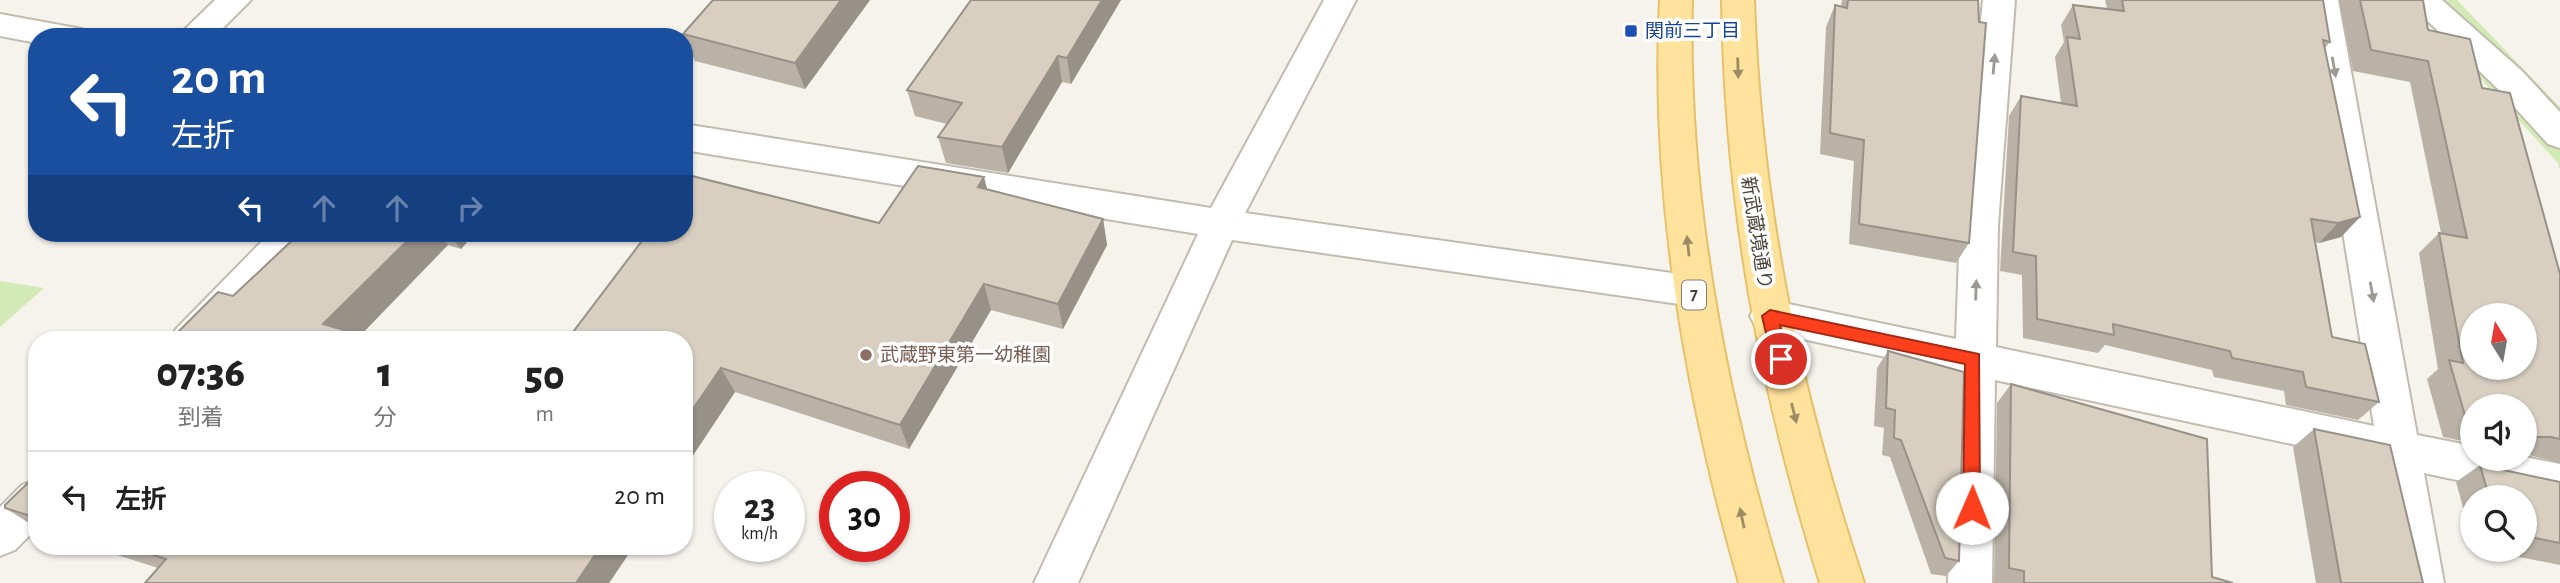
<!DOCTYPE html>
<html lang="ja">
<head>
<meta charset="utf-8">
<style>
	:root { --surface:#fff; --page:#f2f2f2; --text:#222; --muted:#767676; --line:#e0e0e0 }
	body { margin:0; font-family:"Alegreya Sans","Noto Sans JP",sans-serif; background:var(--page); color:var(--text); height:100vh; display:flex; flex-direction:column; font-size:26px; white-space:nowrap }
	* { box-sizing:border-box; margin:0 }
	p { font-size:23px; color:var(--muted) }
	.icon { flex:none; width:38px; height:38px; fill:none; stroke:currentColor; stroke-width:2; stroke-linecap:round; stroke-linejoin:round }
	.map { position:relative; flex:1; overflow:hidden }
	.details { position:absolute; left:28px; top:331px; width:665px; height:224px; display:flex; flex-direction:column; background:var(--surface); border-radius:28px; box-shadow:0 2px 5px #0004 }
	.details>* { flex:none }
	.top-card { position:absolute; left:28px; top:28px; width:665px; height:214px; border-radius:28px; box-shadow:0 2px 5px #0004; background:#1a4fa0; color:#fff; overflow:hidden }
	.needle { width:46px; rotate:349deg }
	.buttons { position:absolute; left:2460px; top:303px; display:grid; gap:14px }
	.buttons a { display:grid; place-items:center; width:77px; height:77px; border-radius:50%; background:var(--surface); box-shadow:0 2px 5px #0004; font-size:35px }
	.speed { position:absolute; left:714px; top:471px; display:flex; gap:14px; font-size:35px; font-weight:700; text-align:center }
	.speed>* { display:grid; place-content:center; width:91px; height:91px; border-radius:50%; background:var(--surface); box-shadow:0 2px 5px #0004; line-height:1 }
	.speed small { font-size:18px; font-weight:400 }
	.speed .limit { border:10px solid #d22; background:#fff; color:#111 }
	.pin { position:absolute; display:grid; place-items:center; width:60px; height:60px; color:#fff; margin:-30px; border:4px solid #fff; border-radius:50%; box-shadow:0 2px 7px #0007 }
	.me { position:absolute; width:77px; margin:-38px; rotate:1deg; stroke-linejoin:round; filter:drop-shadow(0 0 5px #0008) }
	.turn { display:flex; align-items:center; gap:24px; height:147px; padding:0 28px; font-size:32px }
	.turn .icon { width:91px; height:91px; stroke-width:2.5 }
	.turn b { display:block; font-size:49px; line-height:60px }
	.lanes { display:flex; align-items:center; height:66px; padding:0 28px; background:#0003; justify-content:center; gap:35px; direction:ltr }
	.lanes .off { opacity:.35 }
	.eta { display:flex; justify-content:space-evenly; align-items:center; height:119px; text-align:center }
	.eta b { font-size:42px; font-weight:800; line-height:49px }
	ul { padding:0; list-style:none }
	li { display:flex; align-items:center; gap:21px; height:91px; padding:0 28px; border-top:2px solid var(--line) }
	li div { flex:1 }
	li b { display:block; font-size:26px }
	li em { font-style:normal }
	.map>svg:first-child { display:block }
	.green { fill:#d2eab5 }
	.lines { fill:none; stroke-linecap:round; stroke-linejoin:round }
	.street-casing { stroke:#c2bbae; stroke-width:4 }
	.primary-casing { stroke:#e6c16a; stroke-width:4 }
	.street { fill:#fff; fill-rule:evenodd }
	.primary { fill:#ffe39c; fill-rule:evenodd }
	.wall { fill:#bab2a6 }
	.shaded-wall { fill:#979187 }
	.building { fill:#d8cfc1; stroke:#979187; stroke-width:2; fill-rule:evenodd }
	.oneway { fill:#9c9892 }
	.oneway2 { fill:#9c8c66 }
	.route { fill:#fc3f1d; stroke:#a42913; stroke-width:2 }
	.transit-dot { fill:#1a4fb4; stroke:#fff; stroke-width:2.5 }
	.education-dot { fill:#8d6e63; stroke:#fff; stroke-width:2.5 }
	.labels { text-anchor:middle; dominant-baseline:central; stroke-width:7; stroke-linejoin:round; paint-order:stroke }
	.shield { fill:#fff; stroke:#817c74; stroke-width:2 }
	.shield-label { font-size:18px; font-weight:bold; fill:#4b4439 }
	.transit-label { font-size:19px; fill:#164399; stroke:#fff; text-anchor:start }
	.street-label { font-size:19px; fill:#4b4439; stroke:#fff }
	.education-label { font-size:19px; fill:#785e54; stroke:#fff; text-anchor:start }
</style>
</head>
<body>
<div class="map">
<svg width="2560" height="583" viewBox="0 0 2560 583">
	<rect width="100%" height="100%" fill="#f6f3ec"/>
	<g class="green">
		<path d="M2408,0H2457L2560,107V170L2558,163Z"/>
		<path d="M0,281L44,288L0,327Z"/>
	</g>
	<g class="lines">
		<defs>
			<g id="street">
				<path d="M215,0H251L214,37H177Z"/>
				<path d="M1324,0H1356L1245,213L1693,276L1707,280L1712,291L1707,302L1693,306L1232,240L1078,583H1034L1198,234L684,150V124L1211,208Z"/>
				<path d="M1983,0H2015L1998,225L1996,347L2374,426L2306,0H2338L2417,435L2473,446V458L2525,457L2560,464V502L2424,473L2444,583H2400L2380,463L1995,380L1992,583H1948L1955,372L1770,332L1756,327L1750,316L1756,305L1770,300L1956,339L1960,225Z"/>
				<path d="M2406,0H2442L2522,71L2560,112V148L2548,144L2498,89Z"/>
				<path d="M0,14L82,29L86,37H37V43L0,36Z"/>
				<path d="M270,233H312L306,243L215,340H170L176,329Z"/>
				<path d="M37,479V528L15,550L0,556V507L22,485Z"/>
			</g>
			<g id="primary">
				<path d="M1660,0H1692C1687,196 1726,396 1783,583H1739C1685,395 1650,195 1660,0Z"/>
				<path d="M1722,0H1754C1761,206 1799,388 1864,583H1820C1759,387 1725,206 1722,0Z"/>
			</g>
		</defs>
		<use href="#street" class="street-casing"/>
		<use href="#primary" class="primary-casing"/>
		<use href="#street" class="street"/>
		<use href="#primary" class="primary"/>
	</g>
	<g class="wall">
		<path d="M713,0H870L805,89L695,61L683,34Z"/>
		<path d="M1121,0L1071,84L1062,82L1008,173L946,163L938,137L947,124L915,116L907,90Z"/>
		<path d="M1842,0H1978L1969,243L1956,263L1849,244L1854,161L1820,154L1826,27L1835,5L1841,7Z"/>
		<path d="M2105,0H2323L2330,42L2325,48L2360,217L2341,237L2319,243L2315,242L2332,337L2379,402L2358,420L2286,405L2284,391L2214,377L2212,370L2105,345L2098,353L2023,338L2022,275L2000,271L2009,116L2021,96L2061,103L2055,57L2064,42L2061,25L2073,5L2107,9Z"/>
		<path d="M2339,0H2423L2428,30L2482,88L2560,274V463L2525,454V406H2473V443L2443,437L2427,379L2438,369L2419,253L2439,233H2441L2410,82L2353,71Z"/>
		<path d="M987,190L1103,219L1107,245L1063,329L991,310L909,449L735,392L684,469V340Z"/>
		<path d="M300,233H475L461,249L448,245L233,296Z"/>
		<path d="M1888,351L1959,561L1946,576L1931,574L1890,457L1882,455L1884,428L1874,426L1877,368Z"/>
		<path d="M2011,384L2212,577L2233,583H1994L1997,403Z"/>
		<path d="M2314,429L2423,583H2316L2293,447Z"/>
		<path d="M2480,465L2560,482V565L2483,550H2525V497H2473V544L2456,482Z"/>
		<path d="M37,474V528L5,508Z"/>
		<path d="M89,546H634L609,583H145L158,568Z"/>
	</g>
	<g class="shaded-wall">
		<path d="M841,0H870L805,89L795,63Z"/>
		<path d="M1102,0H1121L1071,84L1067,58Z"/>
		<path d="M1058,56L1062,82L1008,173L1002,147Z"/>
		<path d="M984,177L991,203L978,187Z"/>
		<path d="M2360,217L2341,237L2319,243L2338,223Z"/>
		<path d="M1103,219L1107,245L1063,329L1058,304Z"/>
		<path d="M415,233H439L448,245L356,340H338L323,324Z"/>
		<path d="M448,233H475L461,249Z"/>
		<path d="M984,284L991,310L909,449L900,425Z"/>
		<path d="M721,368L735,392L684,469V422Z"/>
		<path d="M601,546H634L609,583H576Z"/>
	</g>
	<g class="building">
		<path d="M713,0H841L795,63L683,34Z"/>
		<path d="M971,0H1102L1067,58L1058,56L1002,147L938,137L962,103L907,90Z"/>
		<path d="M1848,0H1978L1979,22L1986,23L1969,243L1859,224L1864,140L1830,133L1835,5L1847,8Z"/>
		<path d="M2122,0H2323L2330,42L2323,40L2360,217L2338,223L2311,219L2332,337L2365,344L2379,402L2306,387L2303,372L2232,358L2230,351L2113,324L2114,335L2037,319L2036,256L2013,252L2021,96L2077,106L2067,37L2080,39L2073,5L2124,11Z"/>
		<path d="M2360,0H2423L2428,30L2470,39L2482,88L2510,93L2560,274V439L2551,437H2525V406H2473V421L2466,419L2449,360L2463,363L2439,233L2467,238L2428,61L2371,50ZM2473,315H2525V368H2473Z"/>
		<path d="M918,166L984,177L978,187L1103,219L1058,304L984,284L900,425L721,368L684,422V340H567L648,233H684V186L692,176L879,223Z"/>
		<path d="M300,233H415L323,324L347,331L340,340H170L218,292L233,296Z"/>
		<path d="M1888,351L1964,372L1959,561L1945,558L1901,440L1894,438L1895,410L1886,408Z"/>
		<path d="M2011,384L2207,439L2212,577L2233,583H2024V571L2009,568Z"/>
		<path d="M2314,429L2390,445L2423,583H2341Z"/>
		<path d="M2480,465L2560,482V543L2525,536V497H2489Z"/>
		<path d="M37,474V518L5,508V505Z"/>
		<path d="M125,546H601L576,583H145L166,559Z"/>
	</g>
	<defs><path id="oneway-solid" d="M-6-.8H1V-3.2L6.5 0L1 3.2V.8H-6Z" transform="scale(1.75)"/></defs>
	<g class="oneway">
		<use href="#oneway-solid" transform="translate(1994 64) rotate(-85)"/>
		<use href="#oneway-solid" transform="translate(2334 67) rotate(80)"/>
		<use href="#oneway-solid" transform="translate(1976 290) rotate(-88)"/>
		<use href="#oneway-solid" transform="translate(2372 292) rotate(80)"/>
	</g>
	<g class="oneway2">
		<use href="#oneway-solid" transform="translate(1738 68) rotate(88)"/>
		<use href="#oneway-solid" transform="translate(1688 246) rotate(-96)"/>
		<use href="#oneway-solid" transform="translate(1794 413) rotate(76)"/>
		<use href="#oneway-solid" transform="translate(1742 518) rotate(-102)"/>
	</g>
	<path class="route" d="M1770,310L1979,354L1980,508L1978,514L1972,516L1965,514L1963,508L1965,364L1780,325L1789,359L1781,366L1772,359L1762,316Z"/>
	<rect class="transit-dot" x="1624" y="24" width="14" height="14" rx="3.5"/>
	<circle class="education-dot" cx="866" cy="355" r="7"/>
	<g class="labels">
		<rect class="shield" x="1682" y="280.5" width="24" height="29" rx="5"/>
		<g class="shield-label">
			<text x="1694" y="295">7</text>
		</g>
		<g class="transit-label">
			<text x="1645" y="31">関前三丁目</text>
		</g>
		<g class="street-label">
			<text transform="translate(1756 233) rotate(81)">新武蔵境通り</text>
		</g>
		<g class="education-label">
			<text x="880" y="355">武蔵野東第一幼稚園</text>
		</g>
	</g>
</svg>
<div class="buttons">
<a><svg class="needle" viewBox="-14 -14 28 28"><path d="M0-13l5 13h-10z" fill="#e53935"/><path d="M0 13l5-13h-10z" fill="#767676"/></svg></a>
<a><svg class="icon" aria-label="sound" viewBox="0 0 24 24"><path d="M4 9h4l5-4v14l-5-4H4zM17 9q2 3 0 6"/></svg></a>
<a><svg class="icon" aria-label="search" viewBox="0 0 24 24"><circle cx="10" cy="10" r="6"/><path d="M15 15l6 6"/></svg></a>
</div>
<div class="speed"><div>23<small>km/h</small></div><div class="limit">30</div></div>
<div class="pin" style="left:1781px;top:359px;background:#d93025"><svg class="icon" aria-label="arrive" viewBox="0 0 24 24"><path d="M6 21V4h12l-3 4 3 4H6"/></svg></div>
<svg class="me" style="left:1972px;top:508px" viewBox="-20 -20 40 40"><circle r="19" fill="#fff"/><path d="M0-13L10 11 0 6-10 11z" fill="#fc3f1d"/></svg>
<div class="top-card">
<div class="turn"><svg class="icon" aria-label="left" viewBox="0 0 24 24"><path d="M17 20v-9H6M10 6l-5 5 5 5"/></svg><div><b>20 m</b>左折</div></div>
<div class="lanes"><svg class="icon" aria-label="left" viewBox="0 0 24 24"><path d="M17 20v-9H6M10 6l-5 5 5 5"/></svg><svg class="icon off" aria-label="ahead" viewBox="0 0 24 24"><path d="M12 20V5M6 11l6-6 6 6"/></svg><svg class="icon off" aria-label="ahead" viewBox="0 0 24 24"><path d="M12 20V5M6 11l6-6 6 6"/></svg><svg class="icon off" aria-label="right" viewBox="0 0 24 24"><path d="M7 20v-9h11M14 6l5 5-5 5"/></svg></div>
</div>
<section class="details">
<div class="eta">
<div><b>07:36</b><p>到着</p></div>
<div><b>1</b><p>分</p></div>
<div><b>50</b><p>m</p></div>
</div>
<ul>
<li><svg class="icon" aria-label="left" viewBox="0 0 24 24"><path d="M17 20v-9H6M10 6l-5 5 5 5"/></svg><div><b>左折</b></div><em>20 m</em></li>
</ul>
</section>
</div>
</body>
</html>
